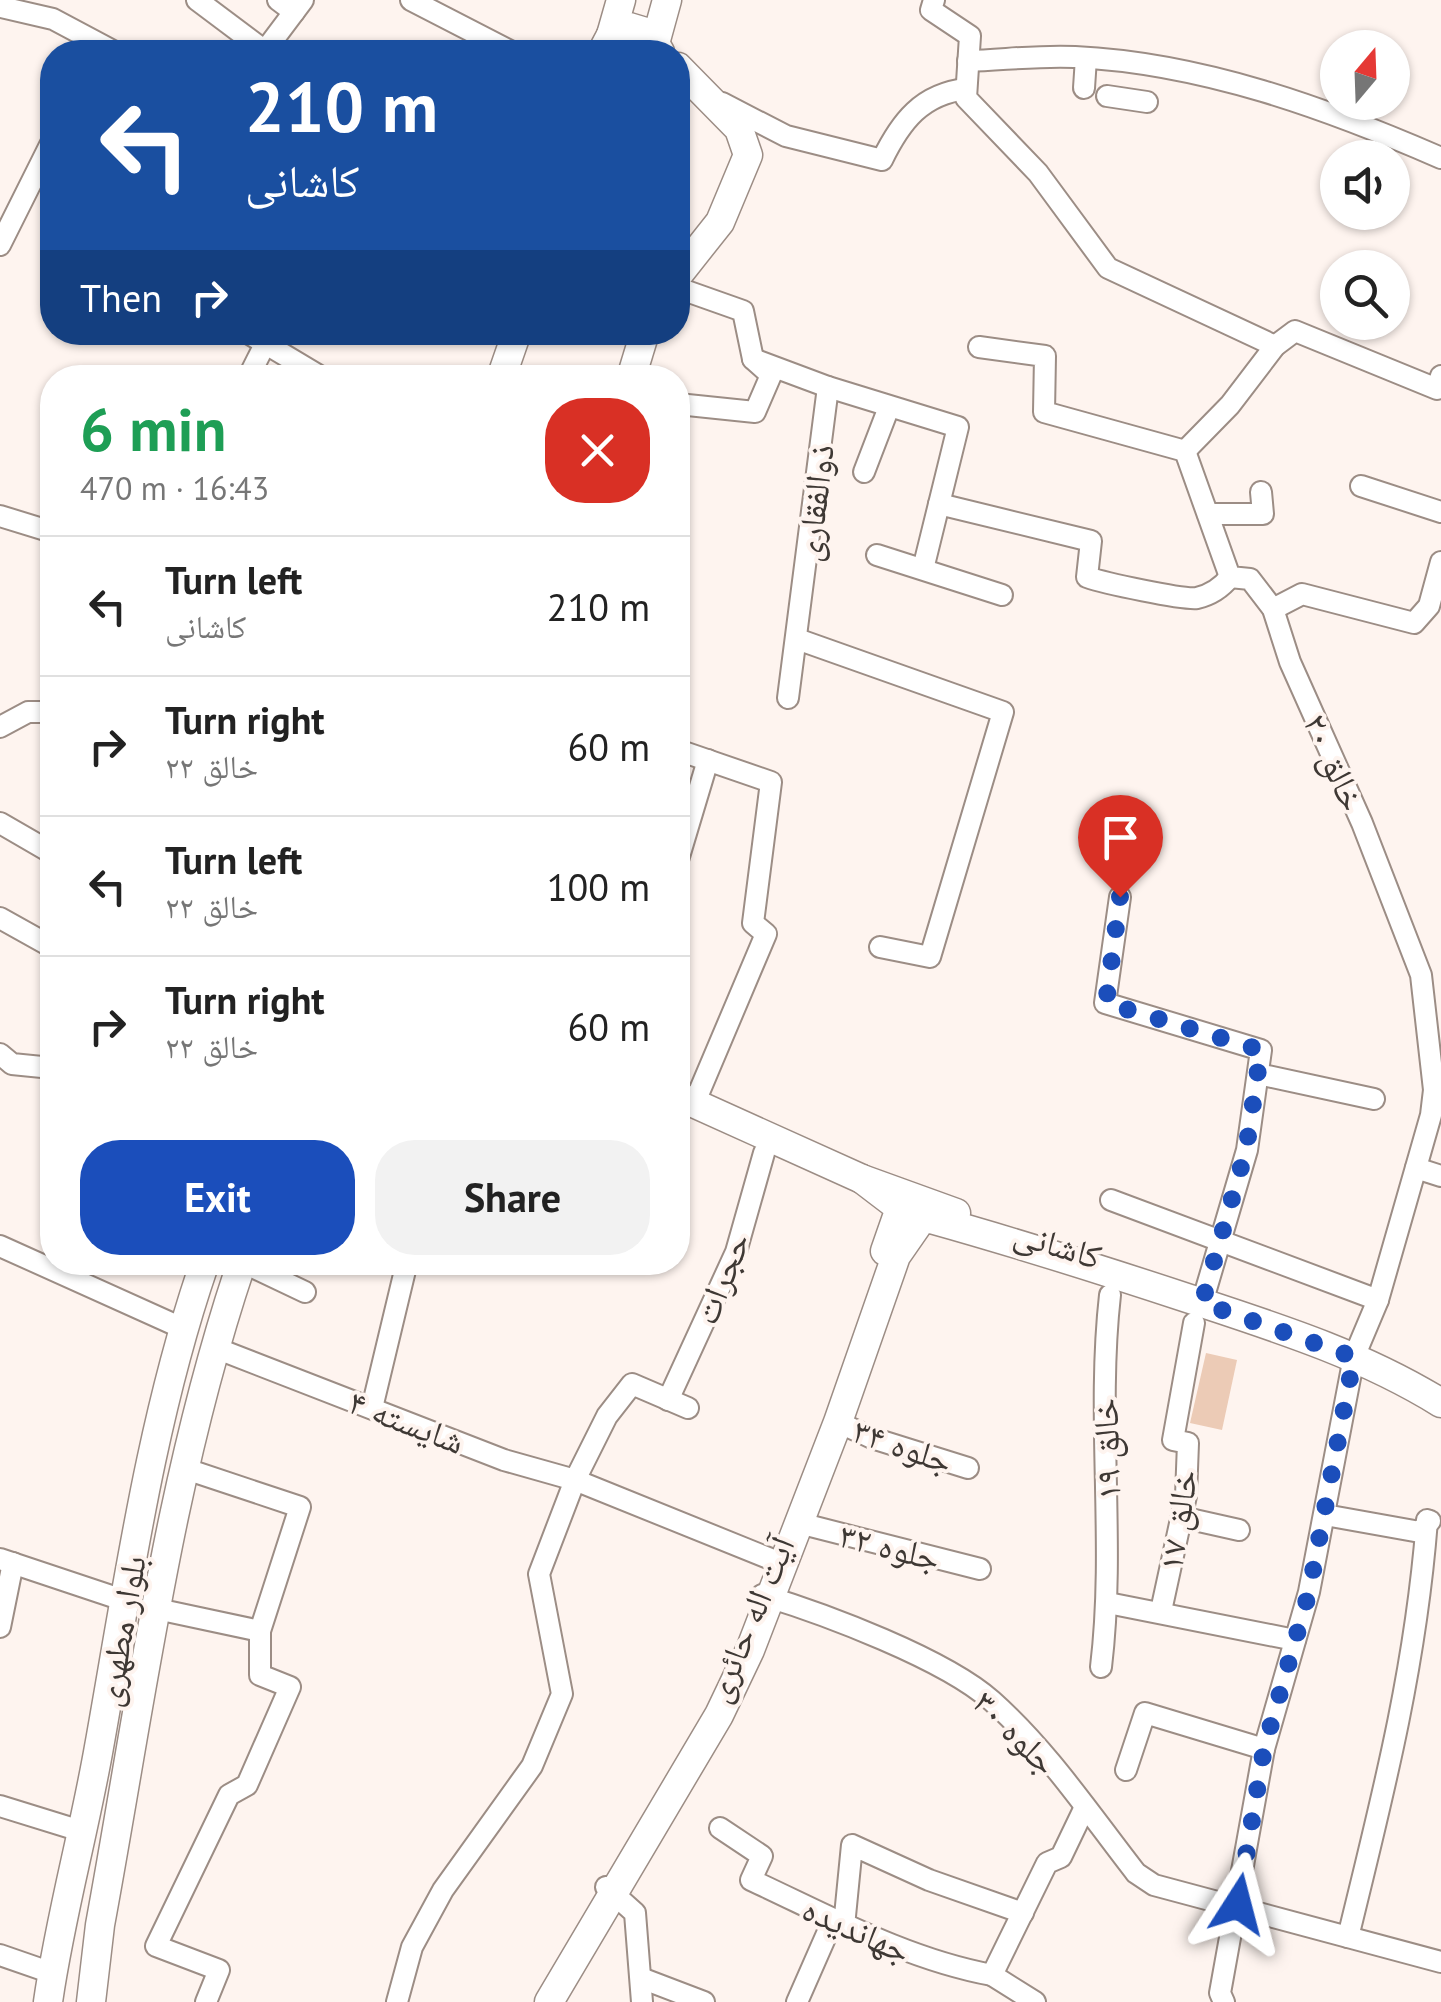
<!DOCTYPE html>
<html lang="en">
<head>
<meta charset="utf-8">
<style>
	:root { --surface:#fff; --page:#f2f2f2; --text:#222; --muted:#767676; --line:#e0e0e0; --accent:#1b4ebb }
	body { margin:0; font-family:"PT Sans","Noto Naskh Arabic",sans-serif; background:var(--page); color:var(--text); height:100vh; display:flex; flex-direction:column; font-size:38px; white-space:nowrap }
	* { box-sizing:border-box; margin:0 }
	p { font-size:32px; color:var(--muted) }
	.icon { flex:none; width:55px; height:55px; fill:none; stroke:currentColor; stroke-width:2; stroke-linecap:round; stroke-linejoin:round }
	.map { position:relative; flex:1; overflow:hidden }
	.details { position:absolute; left:40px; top:365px; width:650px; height:910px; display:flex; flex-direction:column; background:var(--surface); border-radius:40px; box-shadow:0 2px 8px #0004 }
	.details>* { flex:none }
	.banner { position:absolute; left:40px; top:40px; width:650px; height:305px; border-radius:40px; box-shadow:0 2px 8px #0004; background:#1a4fa0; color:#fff; overflow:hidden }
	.needle { width:65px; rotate:19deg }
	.tools { position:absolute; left:1320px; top:30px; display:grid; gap:20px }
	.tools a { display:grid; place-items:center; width:90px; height:90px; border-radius:50%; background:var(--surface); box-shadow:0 2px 8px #0004; font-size:50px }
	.pin { position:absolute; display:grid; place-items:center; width:85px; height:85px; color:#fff; margin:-102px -42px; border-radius:50% 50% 50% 0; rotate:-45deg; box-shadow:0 0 10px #0007 }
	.pin .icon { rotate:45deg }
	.me { position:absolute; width:110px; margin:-55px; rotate:9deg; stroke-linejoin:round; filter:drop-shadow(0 0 8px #0008) }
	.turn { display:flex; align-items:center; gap:35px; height:210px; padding:0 40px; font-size:45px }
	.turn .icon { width:130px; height:130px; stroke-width:2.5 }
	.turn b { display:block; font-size:70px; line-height:85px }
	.then { display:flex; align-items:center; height:95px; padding:0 40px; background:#0003; gap:20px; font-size:38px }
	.round { display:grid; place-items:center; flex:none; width:105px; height:105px; border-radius:40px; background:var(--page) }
	.overview { display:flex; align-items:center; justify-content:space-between; height:170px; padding:0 40px }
	h1 { font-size:60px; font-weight:700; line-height:75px; color:#1e9e55 }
	.action { display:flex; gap:20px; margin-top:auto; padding:20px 40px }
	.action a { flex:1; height:115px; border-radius:40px; background:var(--accent); color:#fff; font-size:40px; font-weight:700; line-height:115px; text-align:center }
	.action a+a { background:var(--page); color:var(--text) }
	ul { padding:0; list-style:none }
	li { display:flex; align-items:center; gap:30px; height:140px; padding:0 40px; border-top:2px solid var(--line) }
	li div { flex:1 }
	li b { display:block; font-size:38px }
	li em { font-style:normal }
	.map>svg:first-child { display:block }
	.green { fill:#eccbb6 }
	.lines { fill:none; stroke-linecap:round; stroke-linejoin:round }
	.street-casing { stroke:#9c8d85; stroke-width:24 }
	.secondary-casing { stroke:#9c8d85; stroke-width:31 }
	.street { stroke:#fff; stroke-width:20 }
	.secondary { stroke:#fff; stroke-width:28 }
	.route { stroke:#1b4ebb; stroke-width:18; stroke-dasharray:0 32.4 }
	.labels { text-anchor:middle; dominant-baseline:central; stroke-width:8; stroke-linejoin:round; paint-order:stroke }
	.street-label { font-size:35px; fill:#3e3834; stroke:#fef4ef }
</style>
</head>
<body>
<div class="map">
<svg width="1441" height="2002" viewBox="0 0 1441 2002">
	<rect width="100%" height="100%" fill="#fef4ef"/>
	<path class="green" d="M1206,1353L1237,1360L1222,1430L1190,1423Z"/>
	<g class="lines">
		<defs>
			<g id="street">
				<path d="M197,0L265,51"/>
				<path d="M278,0L294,12"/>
				<path d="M411,0L512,52"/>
				<path d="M934,0L931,10L970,36L966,98L1038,173L1108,268L1275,346"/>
				<path d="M1,7L53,19L115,52"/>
				<path d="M264,52L303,0"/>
				<path d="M968,61C1003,60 1040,55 1075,57C1202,63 1326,108 1441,158"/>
				<path d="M1084,88L1086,58"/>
				<path d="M1107,96L1147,102"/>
				<path d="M722,103L786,136L882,160C901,121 922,94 966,89"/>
				<path d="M0,245L52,141"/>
				<path d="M678,288L743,311L753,359L771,375L755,412L678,404"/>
				<path d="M246,332L323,378"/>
				<path d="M979,347L1045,356L1044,412L1185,451L1230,577L1250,579L1273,609L1290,662L1362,823L1421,975L1434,1090L1431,1115L1378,1300L1354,1357L1309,1592L1264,1749L1220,1993L1224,2002"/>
				<path d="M753,359L828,387L788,698"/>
				<path d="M248,378L265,344"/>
				<path d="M828,387L958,427L923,569"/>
				<path d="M1185,451L1230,405L1275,346L1295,331L1437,389L1441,376"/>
				<path d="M864,472L889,407"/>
				<path d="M1361,486L1441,512"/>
				<path d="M939,504L1091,541L1087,577C1104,583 1183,600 1197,598C1210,595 1222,587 1230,577"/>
				<path d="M1208,514H1263L1261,492"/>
				<path d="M0,516L52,532"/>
				<path d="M877,555L1002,595"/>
				<path d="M1273,609L1302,594L1414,623L1429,606L1441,562"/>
				<path d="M797,639L1003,712L930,957L880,947"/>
				<path d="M0,727L28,712H52"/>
				<path d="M678,750L771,782L753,923L766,934L694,1104"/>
				<path d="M0,823L52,853"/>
				<path d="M678,860L708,760"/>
				<path d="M1120,897L1105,1003L1261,1050L1247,1150L1202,1303"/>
				<path d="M0,918L52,947"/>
				<path d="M0,1054L12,1064L52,1068"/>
				<path d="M1258,1074L1374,1099"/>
				<path d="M1416,1168L1441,1176"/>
				<path d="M1111,1200L1378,1300"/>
				<path d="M0,1246L182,1328"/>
				<path d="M242,1262L305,1292"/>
				<path d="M213,1347L504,1460L575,1480L783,1564"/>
				<path d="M668,1400L736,1252L764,1153"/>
				<path d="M372,1408L407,1262"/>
				<path d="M838,1422L872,1438L968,1468"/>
				<path d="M183,1468L300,1507L260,1631V1675L290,1687L247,1785L229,1795L156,1946L219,1970L206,2002"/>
				<path d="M1325,1515L1420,1532L1430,1521"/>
				<path d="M1181,1517L1239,1530"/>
				<path d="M799,1523L980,1569"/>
				<path d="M0,1559L123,1600"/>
				<path d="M762,1595C825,1614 945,1659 992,1701C1048,1751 1090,1814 1136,1873L1154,1885L1441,1962"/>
				<path d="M1108,1603L1295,1640"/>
				<path d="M157,1609L260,1631"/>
				<path d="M1161,1611L1186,1496L1188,1443L1173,1440L1194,1323"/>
				<path d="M0,1627L13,1563"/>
				<path d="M1101,1667C1116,1543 1096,1419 1110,1295"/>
				<path d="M1126,1770L1145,1713L1264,1749"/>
				<path d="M0,1806L84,1832"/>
				<path d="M720,1828L762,1856L751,1880C831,1917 906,1959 992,1975L1047,1863L1061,1857L1085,1807"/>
				<path d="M606,1887L635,1913L642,2002"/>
				<path d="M844,1926L852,1845L929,1880L1023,1913"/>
				<path d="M1348,1937C1383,1795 1416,1666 1427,1520"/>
				<path d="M0,1955L52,1973"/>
				<path d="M992,1975L1035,2002"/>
				<path d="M641,1978L704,2002"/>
				<path d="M397,2002L412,1947L443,1890L532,1766L562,1694L539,1574L575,1480L607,1416L632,1384L688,1408"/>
				<path d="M797,2002L833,1920"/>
			</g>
			<g id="secondary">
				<path d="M611,35L621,0"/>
				<path d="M656,40L667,0"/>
				<path d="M602,52L611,35L629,27L649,33L660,52"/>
				<path d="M678,67L739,129L748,155L720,222L678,275"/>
				<path d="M501,378L517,332"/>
				<path d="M631,378L645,332"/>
				<path d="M678,1096L862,1179L956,1213"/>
				<path d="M862,1179L900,1208L885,1251"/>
				<path d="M48,2002C60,1917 84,1833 99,1747C128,1585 151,1418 205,1262"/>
				<path d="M91,2002L100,1925C141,1703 169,1477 242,1262"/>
				<path d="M549,2002L719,1715L750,1650L838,1422L896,1256L921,1220L931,1219C1017,1243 1102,1270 1187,1298C1275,1327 1362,1354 1441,1403"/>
			</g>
		</defs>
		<use href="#street" class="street-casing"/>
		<use href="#secondary" class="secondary-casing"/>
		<use href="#street" class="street"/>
		<use href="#secondary" class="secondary"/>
	</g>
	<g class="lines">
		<path class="route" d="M1120,897L1106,1003L1261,1050L1246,1150L1202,1303L1354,1357L1309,1592L1264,1749L1238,1904"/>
	</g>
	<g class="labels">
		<g class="street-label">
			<text transform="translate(814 503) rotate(-83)">ذوالفقاری</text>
			<text transform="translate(1335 762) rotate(66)">خالق ۲۰</text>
			<text transform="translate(1058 1244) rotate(17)">کاشانی</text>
			<text transform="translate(721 1278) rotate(-68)">حجرات</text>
			<text transform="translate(407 1421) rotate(21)">شایسته ۴</text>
			<text transform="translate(903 1445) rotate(19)">جلوه ۳۴</text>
			<text transform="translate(1106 1449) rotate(-92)">خالق ۱۹</text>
			<text transform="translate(1177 1520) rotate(-81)">خالق ۱۷</text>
			<text transform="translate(890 1546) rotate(14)">جلوه ۳۲</text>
			<text transform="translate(749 1619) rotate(-67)">آیت اله حائری</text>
			<text transform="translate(120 1631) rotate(-80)">بلوار مطهری</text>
			<text transform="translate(1016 1732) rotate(45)">جلوه ۳۰</text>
			<text transform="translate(857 1929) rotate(24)">جهاندیده</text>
		</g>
	</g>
</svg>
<div class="tools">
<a><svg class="needle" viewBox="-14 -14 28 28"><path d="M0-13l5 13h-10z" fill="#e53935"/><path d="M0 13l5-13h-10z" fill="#767676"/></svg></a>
<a><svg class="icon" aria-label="sound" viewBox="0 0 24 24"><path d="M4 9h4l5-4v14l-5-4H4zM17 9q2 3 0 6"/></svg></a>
<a><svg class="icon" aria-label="search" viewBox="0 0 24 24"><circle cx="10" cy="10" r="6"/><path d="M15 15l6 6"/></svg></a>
</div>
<div class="pin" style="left:1120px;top:897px;background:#d93025"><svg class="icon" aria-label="arrive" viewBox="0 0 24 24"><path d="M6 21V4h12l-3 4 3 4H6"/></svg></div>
<svg class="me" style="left:1238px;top:1904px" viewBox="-20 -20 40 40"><path d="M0-17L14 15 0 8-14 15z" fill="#1b4ebb" stroke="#fff" stroke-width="4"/></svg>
<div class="banner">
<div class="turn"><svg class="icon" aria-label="left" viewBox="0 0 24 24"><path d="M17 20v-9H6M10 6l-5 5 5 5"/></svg><div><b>210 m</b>کاشانی</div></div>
<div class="then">Then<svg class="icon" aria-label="right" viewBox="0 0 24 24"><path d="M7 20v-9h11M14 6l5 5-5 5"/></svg></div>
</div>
<section class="details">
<div class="overview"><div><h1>6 min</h1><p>470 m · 16:43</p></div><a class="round" style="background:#d93025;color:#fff"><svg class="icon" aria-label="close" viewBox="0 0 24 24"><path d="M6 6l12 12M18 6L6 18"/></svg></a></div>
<ul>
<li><svg class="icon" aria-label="left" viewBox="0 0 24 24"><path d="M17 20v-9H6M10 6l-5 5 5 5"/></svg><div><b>Turn left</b><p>کاشانی</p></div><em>210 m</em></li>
<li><svg class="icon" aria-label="right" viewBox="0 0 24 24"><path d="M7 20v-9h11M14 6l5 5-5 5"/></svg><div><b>Turn right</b><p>خالق ۲۲</p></div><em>60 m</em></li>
<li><svg class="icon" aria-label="left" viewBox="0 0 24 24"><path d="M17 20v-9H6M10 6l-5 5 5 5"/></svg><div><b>Turn left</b><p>خالق ۲۲</p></div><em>100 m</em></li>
<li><svg class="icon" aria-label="right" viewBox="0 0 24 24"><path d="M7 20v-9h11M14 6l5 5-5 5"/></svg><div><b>Turn right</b><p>خالق ۲۲</p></div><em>60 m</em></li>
</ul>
<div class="action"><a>Exit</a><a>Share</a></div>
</section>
</div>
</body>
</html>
